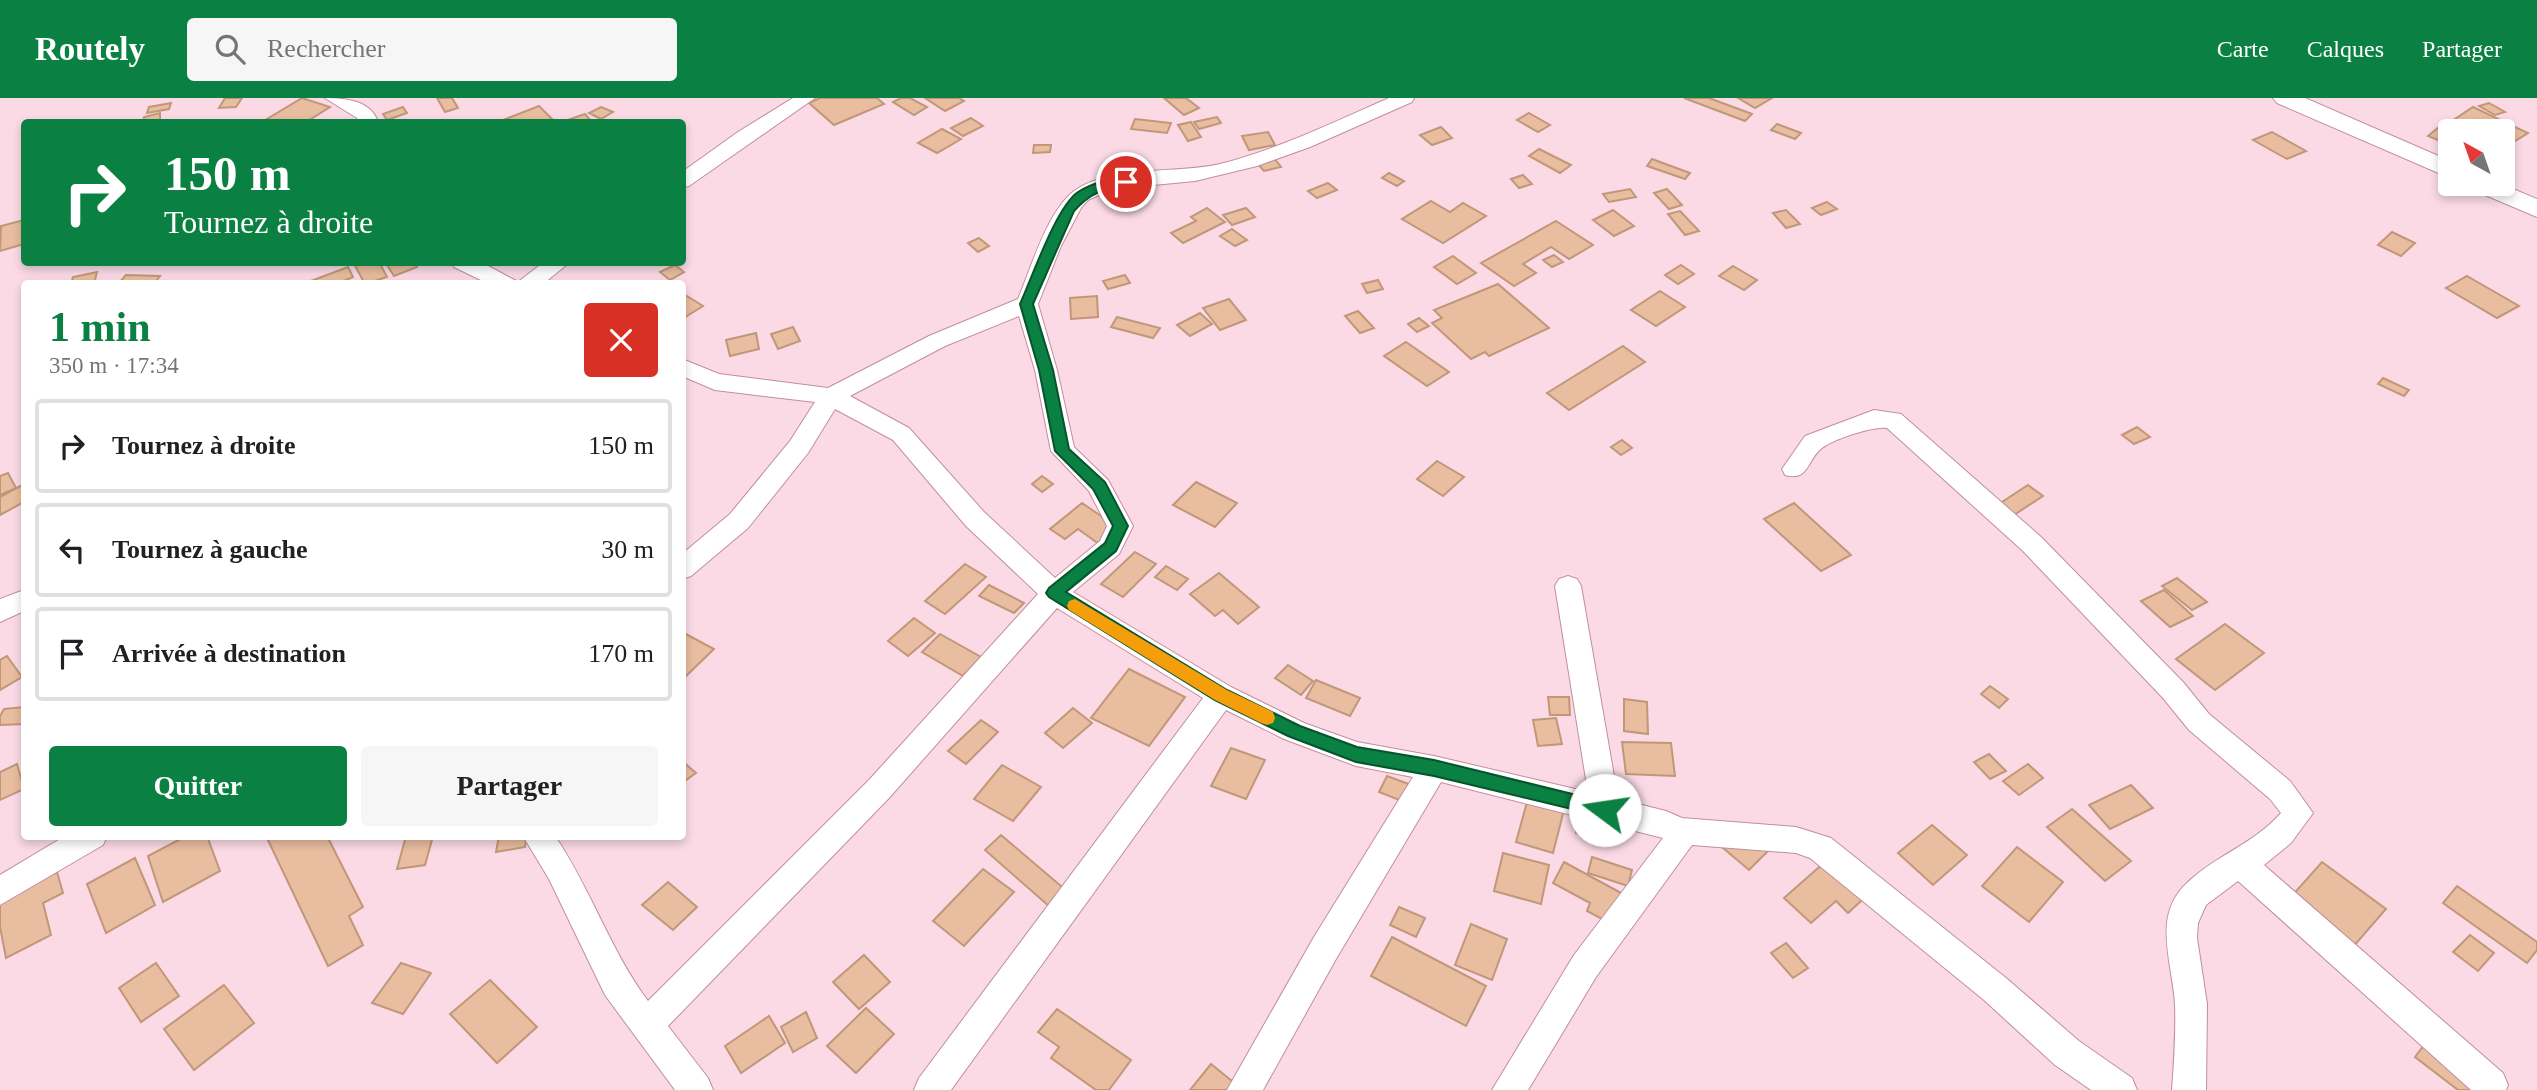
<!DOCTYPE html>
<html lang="fr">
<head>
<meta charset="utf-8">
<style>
	:root { --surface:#fff; --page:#f6f6f6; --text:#202124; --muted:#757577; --line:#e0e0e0; --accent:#0b8043 }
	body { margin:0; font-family:Georgia,serif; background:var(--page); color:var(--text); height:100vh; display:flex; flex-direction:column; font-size:26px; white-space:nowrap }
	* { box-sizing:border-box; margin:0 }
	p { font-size:23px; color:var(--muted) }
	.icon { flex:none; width:38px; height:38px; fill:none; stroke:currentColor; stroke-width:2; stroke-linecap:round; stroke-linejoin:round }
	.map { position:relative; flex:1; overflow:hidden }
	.sheet { position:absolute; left:21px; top:182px; width:665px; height:560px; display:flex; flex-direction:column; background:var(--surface); border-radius:7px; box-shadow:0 4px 10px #0003 }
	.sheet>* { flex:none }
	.hud { position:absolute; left:21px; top:21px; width:665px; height:147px; border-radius:7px; box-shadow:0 4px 10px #0003; background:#0b8043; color:#fff; overflow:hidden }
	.needle { width:46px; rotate:320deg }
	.fabs { position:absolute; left:2438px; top:21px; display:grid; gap:14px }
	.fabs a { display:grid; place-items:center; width:77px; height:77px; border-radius:7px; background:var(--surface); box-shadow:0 4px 10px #0003; font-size:35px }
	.pin { position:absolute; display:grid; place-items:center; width:60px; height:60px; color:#fff; margin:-30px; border:4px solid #fff; border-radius:50%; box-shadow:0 2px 7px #0007 }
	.me { position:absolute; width:77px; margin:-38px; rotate:284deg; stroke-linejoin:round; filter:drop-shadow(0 0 5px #0008) }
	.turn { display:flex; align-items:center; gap:24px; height:147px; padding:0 28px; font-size:32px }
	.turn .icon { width:91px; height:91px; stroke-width:2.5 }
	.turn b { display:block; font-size:49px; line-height:60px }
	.round { display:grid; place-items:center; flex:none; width:74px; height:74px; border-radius:7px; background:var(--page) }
	.summary { display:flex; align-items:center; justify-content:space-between; height:119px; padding:0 28px }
	h1 { font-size:42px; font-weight:800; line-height:52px; color:var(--accent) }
	.primary-button { display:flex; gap:14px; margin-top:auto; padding:14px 28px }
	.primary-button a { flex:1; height:80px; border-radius:7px; background:var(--accent); color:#fff; font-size:28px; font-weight:800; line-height:80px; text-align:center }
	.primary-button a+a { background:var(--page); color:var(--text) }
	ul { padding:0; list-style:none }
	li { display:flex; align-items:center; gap:21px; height:94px; margin:0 14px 10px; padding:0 14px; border:4px solid var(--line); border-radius:7px }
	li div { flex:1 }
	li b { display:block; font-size:26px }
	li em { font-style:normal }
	header { display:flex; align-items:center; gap:42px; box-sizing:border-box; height:98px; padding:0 35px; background:var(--accent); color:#fff }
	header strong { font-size:33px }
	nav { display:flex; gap:38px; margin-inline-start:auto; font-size:24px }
	.search { width:490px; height:63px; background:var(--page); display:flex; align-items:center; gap:18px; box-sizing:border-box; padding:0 24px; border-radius:7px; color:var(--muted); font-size:26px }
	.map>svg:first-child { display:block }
	.building { fill:#e9bd9f; stroke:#c1977a; stroke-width:2 }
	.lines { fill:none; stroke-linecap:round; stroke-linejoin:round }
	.minor-casing { stroke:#c08ea0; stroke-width:2 }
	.tertiary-casing { stroke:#c08ea0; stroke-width:2 }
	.minor { fill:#fff; fill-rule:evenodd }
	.tertiary { fill:#fff; fill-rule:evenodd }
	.route { fill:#0b8043; stroke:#07532c; stroke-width:2 }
	.slow { fill:#f59e0b }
</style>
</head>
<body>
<header>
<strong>Routely</strong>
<div class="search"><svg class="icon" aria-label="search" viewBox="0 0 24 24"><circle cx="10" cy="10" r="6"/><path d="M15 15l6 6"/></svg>Rechercher</div>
<nav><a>Carte</a><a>Calques</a><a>Partager</a></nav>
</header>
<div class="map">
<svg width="2537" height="992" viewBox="0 0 2537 992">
	<rect width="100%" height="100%" fill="#fbdae5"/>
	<g class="building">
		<path d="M225,0H242L236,9L219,10Z"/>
		<path d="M302,0L330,9L306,24H262Z"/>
		<path d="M437,0H452L458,10L445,14Z"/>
		<path d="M820,0H877L884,6L834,27L809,5Z"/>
		<path d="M901,0H910L927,9L914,17L893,4Z"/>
		<path d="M925,0H959L964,3L945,13Z"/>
		<path d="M1164,0H1186L1199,10L1184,17Z"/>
		<path d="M1684,0H1709L1752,16L1745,23Z"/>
		<path d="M1738,0H1772L1755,10Z"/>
		<path d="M171,5L169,11L147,15L149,9Z"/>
		<path d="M2489,5L2505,14L2495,17L2479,8Z"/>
		<path d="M539,8L555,24H498Z"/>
		<path d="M403,9L407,15L387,22L383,16Z"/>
		<path d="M601,9L613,14L601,21L589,15Z"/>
		<path d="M2473,9L2528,35L2512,45L2502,42V33H2452L2443,29Z"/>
		<path d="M160,15V24H143L144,19Z"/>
		<path d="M1529,15L1550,27L1538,34L1517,22Z"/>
		<path d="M585,16L592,24H562Z"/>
		<path d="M1217,19L1221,25L1199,31L1194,24Z"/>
		<path d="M971,20L983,28L963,38L951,30Z"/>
		<path d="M1135,21L1171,25L1167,35L1131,31Z"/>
		<path d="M1191,24L1201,39L1188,43L1178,27Z"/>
		<path d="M1777,26L1801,35L1795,41L1771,32Z"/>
		<path d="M1441,29L1452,40L1432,47L1420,37Z"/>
		<path d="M2439,29L2450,33V47L2428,38Z"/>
		<path d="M942,31L961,41L937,55L918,45Z"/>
		<path d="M1268,34L1275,47L1249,52L1242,38Z"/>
		<path d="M2272,34L2306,53L2287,61L2253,42Z"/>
		<path d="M1034,47H1051L1050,54L1033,55Z"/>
		<path d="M1539,51L1571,67L1560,75L1529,58Z"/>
		<path d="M1274,60L1281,69L1264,73L1257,65Z"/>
		<path d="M1652,61L1690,75L1685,81L1647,68Z"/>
		<path d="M1389,75L1404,83L1397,88L1382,80Z"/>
		<path d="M1523,77L1532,86L1519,90L1511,81Z"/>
		<path d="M1328,85L1337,92L1317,100L1308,93Z"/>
		<path d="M1630,91L1636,99L1609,104L1603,96Z"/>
		<path d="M1667,91L1682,107L1669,111L1654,95Z"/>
		<path d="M1431,103L1450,114L1463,105L1486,118L1443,145L1402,121Z"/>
		<path d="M1827,104L1837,111L1821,117L1812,110Z"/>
		<path d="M1207,110L1225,124L1183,145L1171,135L1196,123L1191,119Z"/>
		<path d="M1246,110L1255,119L1232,127L1223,117Z"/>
		<path d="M1613,112L1634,128L1614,138L1593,122Z"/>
		<path d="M1786,112L1800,126L1786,130L1773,115Z"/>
		<path d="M1680,113L1699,133L1685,137L1668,116Z"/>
		<path d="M24,122V146L0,153L1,128Z"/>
		<path d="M1556,123L1593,147L1569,161L1551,149L1523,166L1536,175L1514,188L1481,165Z"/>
		<path d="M1232,131L1247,142L1235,148L1220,138Z"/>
		<path d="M2392,134L2415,145L2401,158L2378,147Z"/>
		<path d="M979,140L989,148L978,154L968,145Z"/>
		<path d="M1554,157L1563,164L1552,169L1543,162Z"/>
		<path d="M1453,158L1476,175L1457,186L1434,169Z"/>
		<path d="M353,164H379L387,179L365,186Z"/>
		<path d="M394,164H414L417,169L394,178L387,167Z"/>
		<path d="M675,167L684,174L670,182L660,174Z"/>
		<path d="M1681,167L1694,176L1678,186L1665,177Z"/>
		<path d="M1733,168L1757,182L1744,192L1719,178Z"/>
		<path d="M348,169L353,179L337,186H303Z"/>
		<path d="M97,174L94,186H71L73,179Z"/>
		<path d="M126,177L160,178L154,186H118Z"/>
		<path d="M1125,177L1130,185L1108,191L1103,183Z"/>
		<path d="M2467,178L2519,208L2497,220L2446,190Z"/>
		<path d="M1378,182L1383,191L1367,195L1362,186Z"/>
		<path d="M1498,186L1549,230L1489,258L1485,254L1471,261L1432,225L1442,220L1434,212Z"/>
		<path d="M1660,193L1685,209L1656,228L1631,212Z"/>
		<path d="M682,195L703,208L682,221Z"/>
		<path d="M1097,198L1098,219L1071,221L1070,200Z"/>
		<path d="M1229,201L1246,222L1220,232L1203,210Z"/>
		<path d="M1358,213L1374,230L1360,235L1345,218Z"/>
		<path d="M1200,215L1212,226L1190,238L1177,227Z"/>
		<path d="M1117,219L1160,230L1153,240L1111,229Z"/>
		<path d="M1419,220L1429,228L1417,234L1408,226Z"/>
		<path d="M793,229L800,243L778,251L771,236Z"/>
		<path d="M756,235L759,251L730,258L726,242Z"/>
		<path d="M1406,244L1449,274L1427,288L1384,258Z"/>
		<path d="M1623,248L1645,264L1569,312L1547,295Z"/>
		<path d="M2383,280L2409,292L2404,298L2378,286Z"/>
		<path d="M2137,329L2150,339L2134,346L2122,337Z"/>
		<path d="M1622,342L1632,350L1621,357L1611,349Z"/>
		<path d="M1437,363L1464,379L1443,398L1417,381Z"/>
		<path d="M8,375L16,390L0,397V378Z"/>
		<path d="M1042,378L1053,386L1042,394L1032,386Z"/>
		<path d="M1196,384L1237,405L1215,429L1173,407Z"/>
		<path d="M24,386V404L0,417V399Z"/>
		<path d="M2028,387L2043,398L2014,417L1999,406Z"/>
		<path d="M1082,405L1126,435L1106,451L1078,431L1065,441L1050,431Z"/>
		<path d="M1794,405L1851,457L1821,473L1764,421Z"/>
		<path d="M1135,454L1156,466L1123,499L1101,486Z"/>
		<path d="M965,466L986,479L945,516L925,503Z"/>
		<path d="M1166,468L1188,481L1177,492L1155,479Z"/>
		<path d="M1219,475L1259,509L1238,526L1223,512L1215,518L1190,496Z"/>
		<path d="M2177,480L2207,504L2192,512L2162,488Z"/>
		<path d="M989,487L1024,505L1014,515L979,498Z"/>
		<path d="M2164,492L2193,518L2170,529L2141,503Z"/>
		<path d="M914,520L935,535L908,558L888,543Z"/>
		<path d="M2225,526L2264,555L2215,592L2176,561Z"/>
		<path d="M682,534L714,551L683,581H682Z"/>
		<path d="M940,536L981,559L963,578L922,554Z"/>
		<path d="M7,558L22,579L0,592V562Z"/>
		<path d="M1288,567L1313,583L1301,597L1275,580Z"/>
		<path d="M1129,571L1185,599L1149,648L1091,620Z"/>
		<path d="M1316,582L1360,600L1350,618L1306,600Z"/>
		<path d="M1990,588L2008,601L1999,610L1981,596Z"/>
		<path d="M1548,599H1569L1570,617H1550Z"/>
		<path d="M1624,601L1647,604L1648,636L1624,633Z"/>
		<path d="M24,609V626L0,627V618L4,611Z"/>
		<path d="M1073,610L1092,625L1063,650L1045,635Z"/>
		<path d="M1556,620L1562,646L1538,648L1533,622Z"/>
		<path d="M981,622L998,634L966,666L948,653Z"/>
		<path d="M1622,644L1671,645L1675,678L1626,676Z"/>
		<path d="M1231,650L1265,662L1246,701L1211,688Z"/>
		<path d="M1989,656L2006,673L1990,681L1974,664Z"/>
		<path d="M682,663L696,675L682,685Z"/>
		<path d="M17,666L24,691L0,702V674Z"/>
		<path d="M2028,666L2043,680L2019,697L2003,683Z"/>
		<path d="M1002,667L1041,689L1013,723L974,701Z"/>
		<path d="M1387,678L1425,692L1417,709L1379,694Z"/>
		<path d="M2131,687L2153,710L2110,731L2089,707Z"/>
		<path d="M1529,697L1565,708L1553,755L1516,744Z"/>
		<path d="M1578,709L1616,716L1614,742L1576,735Z"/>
		<path d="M2072,711L2131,763L2105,783L2047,729Z"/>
		<path d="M1932,727L1967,757L1933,787L1898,755Z"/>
		<path d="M1745,729L1771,750L1749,772L1723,750Z"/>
		<path d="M1001,737L1068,794L1051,810L985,752Z"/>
		<path d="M186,738H207L220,773L163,804L148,758Z"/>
		<path d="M266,738H327L363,809L349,818L363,847L328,868Z"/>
		<path d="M406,738H433L425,767L397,771Z"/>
		<path d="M499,738H527L525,749L496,754Z"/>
		<path d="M2017,749L2063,784L2029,824L1982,788Z"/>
		<path d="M1503,755L1549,767L1541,806L1494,793Z"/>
		<path d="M1835,755L1875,790L1848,815L1836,803L1811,825L1784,800Z"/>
		<path d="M1592,759L1632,772L1628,788L1588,775Z"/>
		<path d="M135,760L155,807L106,835L87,786Z"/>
		<path d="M1564,764L1634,802L1619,830L1587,813L1590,805L1553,785Z"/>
		<path d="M2322,764L2386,811L2353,849L2289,801Z"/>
		<path d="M983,771L1014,794L964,848L933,823Z"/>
		<path d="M57,774L63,795L43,805L51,837L6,860L0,829V803Z"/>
		<path d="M668,784L697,809L673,832L642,807Z"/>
		<path d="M2457,788L2537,844V852L2527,865L2443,805Z"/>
		<path d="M1399,809L1425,820L1416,839L1390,827Z"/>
		<path d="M1471,826L1507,841L1492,882L1455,867Z"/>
		<path d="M2470,837L2494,855L2478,873L2453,854Z"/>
		<path d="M1392,839L1486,888L1466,928L1371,878Z"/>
		<path d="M1786,845L1808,870L1793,880L1771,855Z"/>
		<path d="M864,857L890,884L859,911L833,884Z"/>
		<path d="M156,865L179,898L141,924L119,890Z"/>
		<path d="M401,865L431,875L403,916L372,905Z"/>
		<path d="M490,882L537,929L497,965L450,916Z"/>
		<path d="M224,887L254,925L194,972L164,931Z"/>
		<path d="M866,910L894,936L856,975L827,948Z"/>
		<path d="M1057,911L1131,962L1109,992H1096L1051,960L1059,949L1038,934Z"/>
		<path d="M806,914L817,940L793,954L781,929Z"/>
		<path d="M769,918L785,945L741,975L725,948Z"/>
		<path d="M2434,934L2503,992H2458L2415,959Z"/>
		<path d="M1211,966L1243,992H1190Z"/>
	</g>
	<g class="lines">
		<defs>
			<g id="minor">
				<path d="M325,0C344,0 371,2 378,24H359L357,20Z"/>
				<path d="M793,0H815L689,88L682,90V74L738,34Z"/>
				<path d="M1389,0H1414L1412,4L1310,49L1257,68L1195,83L1112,91L1088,102L1081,110L1061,148L1038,206L1057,272L1074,349L1108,382L1133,428L1119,456L1073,494L1231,589L1304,625L1357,644L1434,658L1588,694L1555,488L1559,481L1568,478L1577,481L1581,488L1618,701L1666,713L1682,720L1796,729L1831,740L2006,880L2079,943L2132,980L2137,992H2091L2055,967L1984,902L1810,760L1796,755L1692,747L1596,879L1528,992H1492L1574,857L1663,740L1441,684L1336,861L1263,992H1227L1314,839L1413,679L1356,668L1284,641L1226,612L951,992H914L919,980L1203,600L1057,510L889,700L668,928L708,980L713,992H675L605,897L549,781L523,738H555C591,791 610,852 648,903L869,682L1038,496L966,428L893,342L835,311L808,355L748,430L691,478L682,481V456L730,416L790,343L815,304L715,292L682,278V261L719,276L828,290L929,238L1018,201C1031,170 1047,114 1074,93C1110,67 1177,76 1220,66C1279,51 1334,24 1389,0ZM1019,218L1035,272L1051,353L1089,393L1107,428L1100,443L1055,480L984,414L909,330L850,298L945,248Z"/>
				<path d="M452,164H481L518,184L544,164H570L543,186H489L454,169Z"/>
				<path d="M1874,312L1901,316L2041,439L2183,584L2209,616L2290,683L2313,715L2291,745L2264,767L2503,975L2508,987L2506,992H2471L2238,783L2206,807L2198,825L2197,840L2207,906L2206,992H2172C2174,964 2176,935 2175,907C2173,866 2151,818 2187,785C2216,757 2254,746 2281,715L2270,701L2189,632L2163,600L2023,453L1887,330C1873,328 1834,341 1822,350C1807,361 1809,384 1785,377L1782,371L1805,338Z"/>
				<path d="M24,492V513L0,524V501Z"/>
				<path d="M65,738H107L103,747L0,807V777Z"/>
			</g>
			<g id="tertiary">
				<path d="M2273,0H2305L2450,63V80L2277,5Z"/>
				<path d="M2467,86H2501L2537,101V119L2471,91Z"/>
			</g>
		</defs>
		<use href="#minor" class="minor-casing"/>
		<use href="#tertiary" class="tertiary-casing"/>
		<use href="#minor" class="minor"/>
		<use href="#tertiary" class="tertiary"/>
	</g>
	<path class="route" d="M1126,80L1132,84L1130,87C1104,92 1093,92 1074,113L1033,206L1053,272L1069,351L1105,384L1128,428L1116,453L1066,494L1227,592L1300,628L1357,649L1434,662L1605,704L1611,706L1614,712L1611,717L1605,719L1434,678L1356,664L1288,638L1215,602L1049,499L1046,495L1049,490L1105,445L1113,428L1093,391L1055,353L1039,272L1020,206C1032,180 1056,109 1078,94C1094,84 1108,82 1126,80Z"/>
	<path class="slow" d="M1075,501L1227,592L1273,614L1275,620L1273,625L1267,627L1261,625L1215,602L1069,512L1067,508L1069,503Z"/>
</svg>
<div class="fabs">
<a><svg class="needle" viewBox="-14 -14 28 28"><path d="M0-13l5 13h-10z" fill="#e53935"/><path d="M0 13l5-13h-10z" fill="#757577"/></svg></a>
</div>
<div class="pin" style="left:1126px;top:84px;background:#d93025"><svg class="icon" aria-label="arrive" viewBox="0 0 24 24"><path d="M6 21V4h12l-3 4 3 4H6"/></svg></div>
<svg class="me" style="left:1605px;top:712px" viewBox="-20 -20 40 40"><circle r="19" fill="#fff"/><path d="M0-13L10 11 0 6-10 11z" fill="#0b8043"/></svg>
<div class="hud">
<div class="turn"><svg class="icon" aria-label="right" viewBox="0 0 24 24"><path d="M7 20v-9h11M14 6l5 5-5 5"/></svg><div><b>150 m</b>Tournez à droite</div></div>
</div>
<section class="sheet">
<div class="summary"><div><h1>1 min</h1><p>350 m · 17:34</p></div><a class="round" style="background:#d93025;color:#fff"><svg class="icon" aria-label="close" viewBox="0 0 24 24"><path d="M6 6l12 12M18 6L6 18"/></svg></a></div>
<ul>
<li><svg class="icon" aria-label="right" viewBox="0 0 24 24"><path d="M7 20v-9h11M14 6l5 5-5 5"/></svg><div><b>Tournez à droite</b></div><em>150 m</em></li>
<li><svg class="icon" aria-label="left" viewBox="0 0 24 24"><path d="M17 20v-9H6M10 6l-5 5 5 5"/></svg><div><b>Tournez à gauche</b></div><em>30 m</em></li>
<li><svg class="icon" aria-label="arrive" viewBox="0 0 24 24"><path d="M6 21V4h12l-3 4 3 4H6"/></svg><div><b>Arrivée à destination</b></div><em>170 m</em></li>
</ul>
<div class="primary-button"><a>Quitter</a><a>Partager</a></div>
</section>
</div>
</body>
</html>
